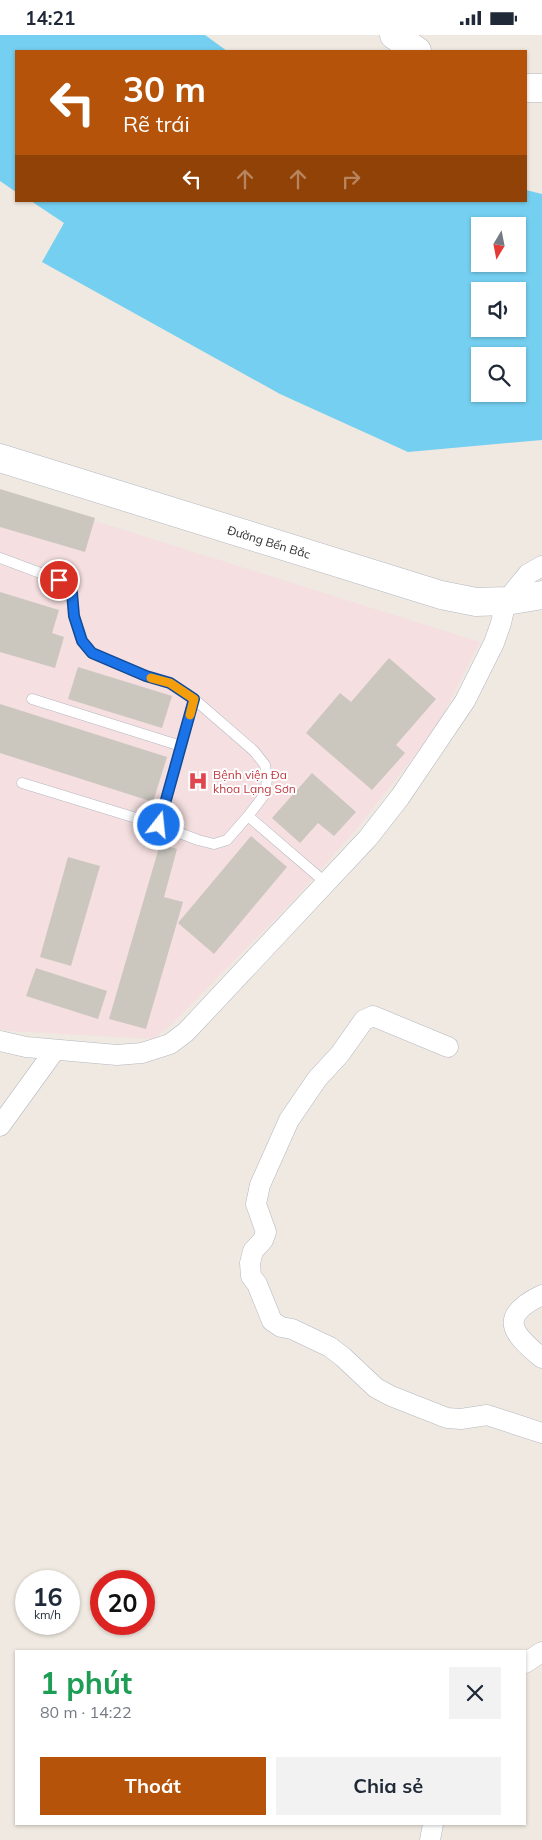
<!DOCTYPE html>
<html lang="vi">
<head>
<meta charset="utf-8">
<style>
	:root { --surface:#fff; --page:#f2f2f3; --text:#1f2937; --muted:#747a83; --accent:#b45309 }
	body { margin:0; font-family:Mulish,sans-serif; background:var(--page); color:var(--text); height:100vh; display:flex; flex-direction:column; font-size:19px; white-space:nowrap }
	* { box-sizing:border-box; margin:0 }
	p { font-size:16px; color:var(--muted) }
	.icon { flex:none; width:28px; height:28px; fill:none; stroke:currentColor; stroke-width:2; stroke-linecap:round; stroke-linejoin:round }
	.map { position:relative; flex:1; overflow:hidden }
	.side { position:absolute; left:15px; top:1615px; width:511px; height:175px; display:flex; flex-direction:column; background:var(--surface); border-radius:0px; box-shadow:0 1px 4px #0004 }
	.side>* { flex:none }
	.guide { position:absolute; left:15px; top:15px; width:512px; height:152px; border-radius:0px; box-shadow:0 1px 4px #0004; background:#b45309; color:#fff; overflow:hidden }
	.needle { width:32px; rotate:190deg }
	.fabs { position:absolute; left:471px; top:182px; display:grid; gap:10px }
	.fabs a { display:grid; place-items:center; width:55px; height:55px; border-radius:0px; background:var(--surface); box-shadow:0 1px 4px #0004; font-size:25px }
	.speed { position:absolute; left:15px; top:1535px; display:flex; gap:10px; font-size:25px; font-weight:700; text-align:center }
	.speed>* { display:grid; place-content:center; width:65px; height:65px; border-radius:50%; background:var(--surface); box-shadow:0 1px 4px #0004; line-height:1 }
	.speed small { font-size:12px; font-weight:400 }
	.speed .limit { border:8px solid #d22; background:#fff; color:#111 }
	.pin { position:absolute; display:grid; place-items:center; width:42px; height:42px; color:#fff; margin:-21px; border:2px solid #fff; border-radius:50%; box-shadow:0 1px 5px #0007 }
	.me { position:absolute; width:55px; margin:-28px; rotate:16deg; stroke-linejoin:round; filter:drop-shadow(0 0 4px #0008) }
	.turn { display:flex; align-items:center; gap:18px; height:105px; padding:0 25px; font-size:22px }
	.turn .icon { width:65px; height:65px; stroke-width:2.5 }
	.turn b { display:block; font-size:35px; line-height:42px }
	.lanes { display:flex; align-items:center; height:48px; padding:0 25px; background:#0003; justify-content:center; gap:25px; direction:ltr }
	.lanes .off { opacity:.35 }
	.round { display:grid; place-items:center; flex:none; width:52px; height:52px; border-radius:0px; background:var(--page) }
	.summary { display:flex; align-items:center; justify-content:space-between; height:85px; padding:0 25px }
	h1 { font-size:30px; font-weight:700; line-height:38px; color:#1e9e55 }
	.action { display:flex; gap:10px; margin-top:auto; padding:10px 25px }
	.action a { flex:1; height:58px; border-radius:0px; background:var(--accent); color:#fff; font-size:20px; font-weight:700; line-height:58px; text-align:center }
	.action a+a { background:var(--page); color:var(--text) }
	.status { display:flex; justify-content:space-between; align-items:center; height:35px; padding:0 25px; background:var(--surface); direction:ltr }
	.status svg { height:14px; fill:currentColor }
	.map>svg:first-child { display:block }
	.medical { fill:#f5dfe0 }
	.water { fill:#75cff0; fill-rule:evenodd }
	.building { fill:#cbc7bf }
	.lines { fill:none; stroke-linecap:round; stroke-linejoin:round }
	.lane-casing { stroke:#b4b7c1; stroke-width:11 }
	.street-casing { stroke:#b4b7c1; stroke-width:21 }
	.secondary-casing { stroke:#b4b7c1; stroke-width:29 }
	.lane { stroke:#fff; stroke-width:10 }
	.street { stroke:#fff; stroke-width:20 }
	.secondary { stroke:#fff; stroke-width:28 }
	.route-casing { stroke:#114b97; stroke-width:12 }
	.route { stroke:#1a73e8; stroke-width:9 }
	.slow { stroke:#f59e0b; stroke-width:9 }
	.labels { text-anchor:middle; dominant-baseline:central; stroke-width:4; stroke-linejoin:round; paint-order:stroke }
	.street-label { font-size:12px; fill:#2e2e2e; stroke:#fff }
	.health-label { font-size:12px; fill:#be3a42; stroke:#fff; text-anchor:start }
</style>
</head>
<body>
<div class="status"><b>14:21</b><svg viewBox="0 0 49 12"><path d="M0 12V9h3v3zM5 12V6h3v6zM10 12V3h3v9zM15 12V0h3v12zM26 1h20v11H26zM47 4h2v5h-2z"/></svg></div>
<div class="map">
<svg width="542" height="1805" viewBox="0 0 542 1805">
	<rect width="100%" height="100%" fill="#efe9e1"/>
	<path class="medical" d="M0,456L480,607L435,695L355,796L293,866L171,990L153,1004L9,996L0,994Z"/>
	<g class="water">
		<path d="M0,0H205L227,16H16V157L0,146Z"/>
		<path d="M526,155L542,159V405L408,417L280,359L42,227L64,188L31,166H526ZM480,191H518V229H480ZM480,256H518V294H480ZM480,321H518V359H480Z"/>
	</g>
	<g class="building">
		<path d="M0,454L95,483L85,517L0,492Z"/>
		<path d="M0,557L59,575L52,598L64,602L55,633L0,617Z"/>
		<path d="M389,623L436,664L396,710L405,718L372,755L306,698L340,658L351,667Z"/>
		<path d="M78,632L172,661L162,693L68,664Z"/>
		<path d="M0,669L167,722L153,767L0,718Z"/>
		<path d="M312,738L356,777L334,801L318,788L300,808L272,783Z"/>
		<path d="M251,801L287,832L214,919L178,888Z"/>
		<path d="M160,809L177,814L164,862L183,867L146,994L109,984Z"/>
		<path d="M68,822L100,831L71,931L40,922Z"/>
		<path d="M36,933L107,956L98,984L26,961Z"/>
	</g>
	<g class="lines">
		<defs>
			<g id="lane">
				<path d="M0,523L59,545L72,558L74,581L82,606L92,618L145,641L170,648L194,664L254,716L265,730L267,744L265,759L248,781L227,805L214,809L198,805L159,790L22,748"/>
				<path d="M32,664L181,711"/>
				<path d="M248,781L326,848"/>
				<path d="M159,790L194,664"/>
			</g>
			<g id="street">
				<path d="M0,1006L26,1012L117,1020L142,1018L170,1009L186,997L368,803L400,762L465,666L494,608L501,588L506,566L528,539L542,531"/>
				<path d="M448,1012L373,981L364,985L340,1019L317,1044L289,1085L260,1150L256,1169L266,1197L263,1205L253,1216L250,1228L251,1241L257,1249L272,1286L281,1292L292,1294L330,1312L343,1322L376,1353L391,1361L447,1383L461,1384L487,1380L542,1398"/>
				<path d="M0,1091L55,1015"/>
				<path d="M542,1260C498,1281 511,1298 542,1323"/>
				<path d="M525,1628L542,1617"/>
				<path d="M430,1805L433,1789"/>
			</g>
			<g id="secondary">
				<path d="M394,0L417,16"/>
				<path d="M526,53H542"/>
				<path d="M0,423L441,560L476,567L506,566L542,560"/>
			</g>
		</defs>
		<use href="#lane" class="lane-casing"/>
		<use href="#street" class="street-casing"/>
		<use href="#secondary" class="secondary-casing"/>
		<use href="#lane" class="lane"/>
		<use href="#street" class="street"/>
		<use href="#secondary" class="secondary"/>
	</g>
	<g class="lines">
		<defs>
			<path id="route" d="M59,545L72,558L74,581L82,606L92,618L146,641L170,648L194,664L159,790"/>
		</defs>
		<use href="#route" class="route-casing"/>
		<use href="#route" class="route"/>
		<path class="slow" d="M151,643L170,648L194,664L190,680"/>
	</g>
	<defs>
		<symbol id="hospital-bare" viewBox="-9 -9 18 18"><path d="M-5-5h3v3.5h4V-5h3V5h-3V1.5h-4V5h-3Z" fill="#e0444e" stroke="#fff" stroke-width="2.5" paint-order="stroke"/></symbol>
	</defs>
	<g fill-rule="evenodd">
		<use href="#hospital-bare" x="184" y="732" width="28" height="28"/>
	</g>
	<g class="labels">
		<g class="street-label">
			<text transform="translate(269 507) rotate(17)">Đường Bến Bắc</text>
		</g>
		<g class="health-label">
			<text x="213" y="739">Bệnh viện Đa<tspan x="213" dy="14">khoa Lạng Sơn</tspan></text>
		</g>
	</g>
</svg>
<div class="fabs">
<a><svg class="needle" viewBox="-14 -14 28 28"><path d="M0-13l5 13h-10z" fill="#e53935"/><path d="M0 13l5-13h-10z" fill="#747a83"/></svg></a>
<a><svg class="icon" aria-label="sound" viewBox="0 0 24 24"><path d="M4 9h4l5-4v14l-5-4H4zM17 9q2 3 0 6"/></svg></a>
<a><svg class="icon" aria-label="search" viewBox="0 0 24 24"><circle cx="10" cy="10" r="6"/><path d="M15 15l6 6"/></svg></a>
</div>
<div class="speed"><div>16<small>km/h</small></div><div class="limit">20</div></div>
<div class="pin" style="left:59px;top:545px;background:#d93025"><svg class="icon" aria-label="arrive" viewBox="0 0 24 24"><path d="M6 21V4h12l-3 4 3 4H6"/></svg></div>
<svg class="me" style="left:159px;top:790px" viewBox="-20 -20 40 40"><circle r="17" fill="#1a73e8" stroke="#fff" stroke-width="3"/><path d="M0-11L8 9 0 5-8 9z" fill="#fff"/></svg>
<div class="guide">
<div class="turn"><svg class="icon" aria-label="left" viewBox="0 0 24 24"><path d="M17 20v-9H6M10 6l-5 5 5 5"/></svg><div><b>30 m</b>Rẽ trái</div></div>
<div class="lanes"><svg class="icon" aria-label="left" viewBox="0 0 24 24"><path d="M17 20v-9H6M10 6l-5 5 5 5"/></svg><svg class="icon off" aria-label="ahead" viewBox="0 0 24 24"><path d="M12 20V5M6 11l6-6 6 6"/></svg><svg class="icon off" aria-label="ahead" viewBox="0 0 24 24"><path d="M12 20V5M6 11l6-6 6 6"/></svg><svg class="icon off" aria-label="right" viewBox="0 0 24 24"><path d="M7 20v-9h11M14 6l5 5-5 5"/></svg></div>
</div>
<section class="side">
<div class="summary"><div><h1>1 phút</h1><p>80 m · 14:22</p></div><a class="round"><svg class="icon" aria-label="close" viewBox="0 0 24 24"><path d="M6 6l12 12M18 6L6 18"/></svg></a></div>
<div class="action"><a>Thoát</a><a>Chia sẻ</a></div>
</section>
</div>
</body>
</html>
